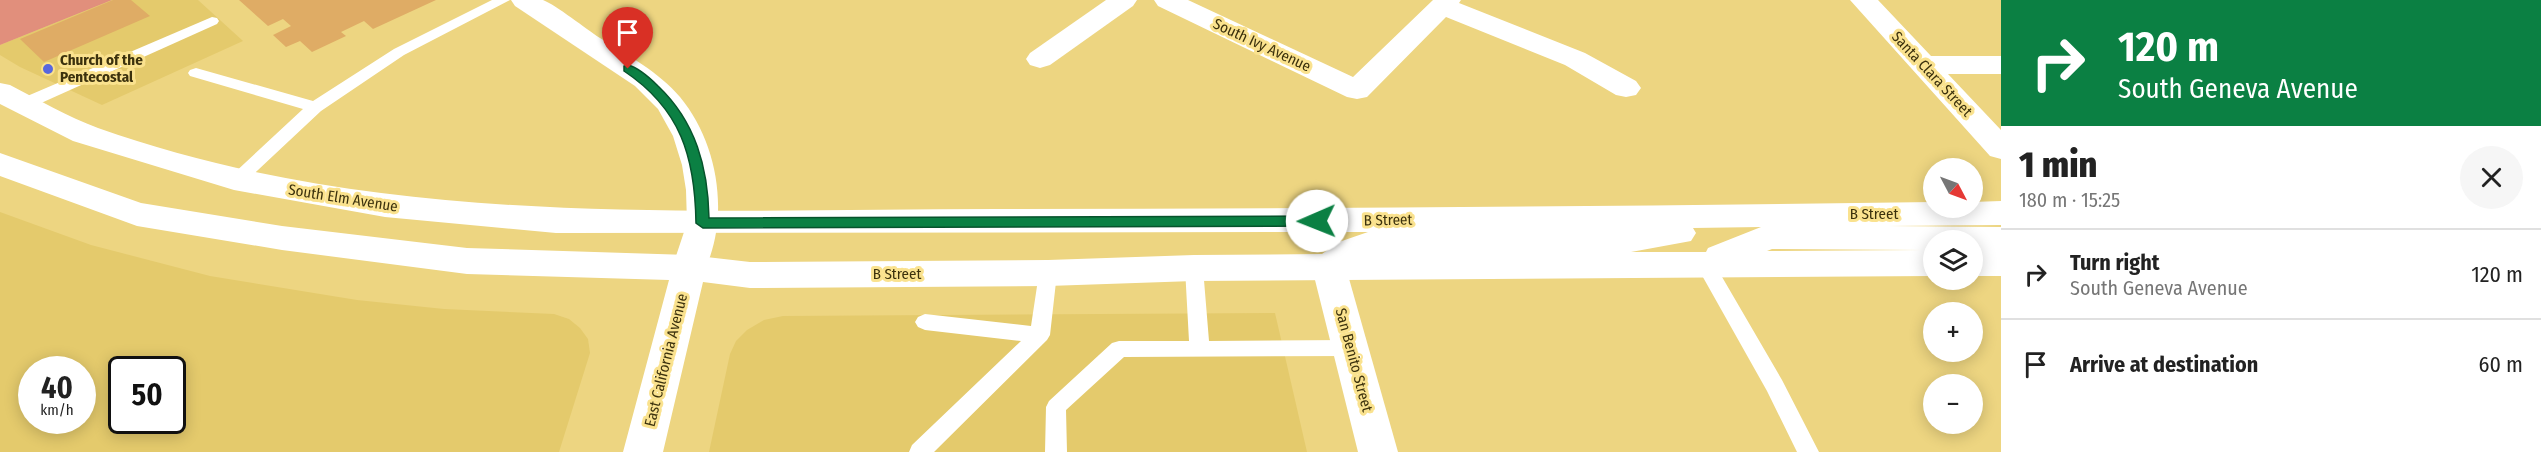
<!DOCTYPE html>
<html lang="en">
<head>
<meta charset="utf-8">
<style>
	:root { --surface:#fff; --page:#f6f6f6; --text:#222; --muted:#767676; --line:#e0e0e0 }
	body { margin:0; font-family:"Fira Sans Condensed",sans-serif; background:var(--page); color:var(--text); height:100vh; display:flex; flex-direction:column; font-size:22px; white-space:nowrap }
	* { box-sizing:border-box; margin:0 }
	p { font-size:20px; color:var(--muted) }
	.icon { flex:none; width:33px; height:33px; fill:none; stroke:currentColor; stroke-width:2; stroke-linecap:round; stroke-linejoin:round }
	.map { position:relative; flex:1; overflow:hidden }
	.side { display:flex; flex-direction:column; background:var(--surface); width:540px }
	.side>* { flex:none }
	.top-card { background:#0b8043; color:#fff; overflow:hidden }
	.needle { width:39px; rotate:131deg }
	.buttons { position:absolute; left:1923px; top:158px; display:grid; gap:12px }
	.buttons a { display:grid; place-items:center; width:60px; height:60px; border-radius:50%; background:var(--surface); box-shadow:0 3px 15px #0003; font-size:30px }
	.speed { position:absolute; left:18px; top:356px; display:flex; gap:12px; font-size:30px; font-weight:700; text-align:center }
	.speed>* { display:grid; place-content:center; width:78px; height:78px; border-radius:50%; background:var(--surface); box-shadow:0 3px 15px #0003; line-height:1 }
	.speed small { font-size:15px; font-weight:400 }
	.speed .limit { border:3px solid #111; border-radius:9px; background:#fff; color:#111 }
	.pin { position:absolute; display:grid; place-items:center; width:51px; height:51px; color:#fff; margin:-62px -26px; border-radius:50% 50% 50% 0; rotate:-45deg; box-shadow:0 0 6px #0007 }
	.pin .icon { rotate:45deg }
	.me { position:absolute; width:66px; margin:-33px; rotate:269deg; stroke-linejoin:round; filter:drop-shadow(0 0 4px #0008) }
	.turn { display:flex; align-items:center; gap:21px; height:126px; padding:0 18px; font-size:27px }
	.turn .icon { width:78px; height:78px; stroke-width:2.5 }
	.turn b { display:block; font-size:42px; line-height:51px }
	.round { display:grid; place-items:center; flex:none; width:63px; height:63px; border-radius:32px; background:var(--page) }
	.headline { display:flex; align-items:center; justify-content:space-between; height:102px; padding:0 18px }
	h1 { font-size:36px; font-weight:800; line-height:45px }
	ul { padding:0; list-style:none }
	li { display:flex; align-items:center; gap:18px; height:90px; padding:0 18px; border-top:2px solid var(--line) }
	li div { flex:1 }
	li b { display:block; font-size:22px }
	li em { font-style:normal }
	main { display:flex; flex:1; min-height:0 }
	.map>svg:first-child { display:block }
	.built { fill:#e4ca6c; fill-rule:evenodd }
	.green { fill:#e18f7c }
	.building { fill:#dfac65 }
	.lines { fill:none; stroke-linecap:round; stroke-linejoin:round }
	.lane { fill:#fff; fill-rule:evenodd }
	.street { fill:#fff; fill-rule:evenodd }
	.secondary { fill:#fff; fill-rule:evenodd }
	.route { fill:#0b8043; stroke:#07532c; stroke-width:1.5 }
	.poi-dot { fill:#5867de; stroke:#fae28e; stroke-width:2 }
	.labels { text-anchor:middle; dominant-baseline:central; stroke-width:6; stroke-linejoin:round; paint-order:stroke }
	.street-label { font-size:15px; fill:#3b310d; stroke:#fae28e }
	.poi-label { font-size:15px; font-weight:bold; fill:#3b310d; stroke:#fae28e; text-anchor:start }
</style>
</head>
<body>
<main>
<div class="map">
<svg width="2001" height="452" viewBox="0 0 2001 452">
	<rect width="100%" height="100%" fill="#edd581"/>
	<g class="built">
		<path d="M112,0H198L243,41L102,105L20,67L0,55V45Z"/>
		<path d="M0,212L91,245L210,276L357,300L444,309L554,314L569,319L580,328L588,339L590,353L559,452H0ZM32,369H82V420H32ZM122,369H172V420H122Z"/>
		<path d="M1275,313L1307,452H709L730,354L736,341L747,330L764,320L783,316Z"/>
	</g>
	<path class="green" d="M0,0H112L0,45Z"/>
	<g class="building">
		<path d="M113,0H131L150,16L44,62L20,39Z"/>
		<path d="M239,0H436L373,29L364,21L341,32L346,36L312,52L300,41L286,47L273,35L291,26L283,19L268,26Z"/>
	</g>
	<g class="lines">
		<g class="lane">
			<path d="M492,0H510L404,55L321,111L243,184H231L228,180L231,176L303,109L190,76L188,73L190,70L196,68L313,101L394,49Z"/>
			<path d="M212,17L217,18L219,21L217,24L30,108H18L16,104L18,100Z"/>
			<path d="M1704,256L1711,258L1782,380L1819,452H1797L1767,391L1695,263L1697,258Z"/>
			<path d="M1194,261L1201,263L1203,268L1209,341L1351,340L1358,342L1361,348L1358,354L1351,356L1124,357L1066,410L1067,452H1045L1046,407L1049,401L1112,343L1119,341H1189L1185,268L1187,263Z"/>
			<path d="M1048,266L1055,268L1057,273L1050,335L1047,340L934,452H909L912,445L1021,341L925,330L918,327L915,322L918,317L925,314L1031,326L1039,273L1041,268Z"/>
		</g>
		<g class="street">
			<path d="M511,0C520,0 534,0 543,0C556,5 586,29 600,38C627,55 659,72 680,97C720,145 731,223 701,277L689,281L677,277L672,268L687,223L686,190L682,165L673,136L658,109L635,86L515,6Z"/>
			<path d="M1106,0H1137L1133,6L1050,65L1040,68L1030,65L1026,59L1030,53Z"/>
			<path d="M1154,0H1188L1353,77L1433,0H1461L1459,3L1585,53L1636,81L1641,88L1636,95L1626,97L1616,95L1565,65L1446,17L1367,97L1357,99L1347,97L1158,6Z"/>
			<path d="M1850,0H1878L1931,56H2001V74H1948L2001,130V159L1990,156Z"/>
			<path d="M1329,255L1341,259L1346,268L1398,452H1358L1312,268L1317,259Z"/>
		</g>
		<path class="secondary" d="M0,83L10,85C39,100 68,117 98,128C386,230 696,209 997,209C1309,209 1621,206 1934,202V207H1972V202L2001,201V225L1888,226L2001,227V276H1972V240H1934V276L1194,281L1048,286L750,288L703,282L663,452H623L669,280L467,274L282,250L137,226L0,176V153L141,203L282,226L467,248L689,255L750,262L1048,260L1194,255L1322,254L1339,242L1368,232L556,233L385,217L234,190L73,141L0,104ZM1761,227L1708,248L1706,252H1631L1691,241L1696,233L1693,228ZM1772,249L1922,250L1767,251Z"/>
	</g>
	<path class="route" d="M628,65C639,68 650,78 658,86C696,122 708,168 709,218L1317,216L1324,221L1317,226L703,228L696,223C695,157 681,109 624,71V66Z"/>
	<circle class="poi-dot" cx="48" cy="69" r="6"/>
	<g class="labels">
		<g class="street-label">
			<text transform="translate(1262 45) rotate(25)">South Ivy Avenue</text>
			<text transform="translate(1932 74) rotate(47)">Santa Clara Street</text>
			<text transform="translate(343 198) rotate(9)">South Elm Avenue</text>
			<text x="1874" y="214">B Street</text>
			<text transform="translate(1388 220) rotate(-1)">B Street</text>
			<text x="897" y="274">B Street</text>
			<text transform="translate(666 360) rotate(-76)">East California Avenue</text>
			<text transform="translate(1354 360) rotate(75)">San Benito Street</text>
		</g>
		<g class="poi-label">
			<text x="60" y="60">Church of the<tspan x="60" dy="17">Pentecostal</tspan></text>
		</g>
	</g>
</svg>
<div class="buttons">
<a><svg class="needle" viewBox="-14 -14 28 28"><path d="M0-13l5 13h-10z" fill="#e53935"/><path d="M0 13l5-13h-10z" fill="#767676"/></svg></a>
<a><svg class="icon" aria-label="layers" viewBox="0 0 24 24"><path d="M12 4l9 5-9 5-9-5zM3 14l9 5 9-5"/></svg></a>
<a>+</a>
<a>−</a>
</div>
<div class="speed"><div>40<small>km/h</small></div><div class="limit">50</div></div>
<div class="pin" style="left:628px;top:69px;background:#d93025"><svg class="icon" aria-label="arrive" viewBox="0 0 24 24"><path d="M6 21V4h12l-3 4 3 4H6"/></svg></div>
<svg class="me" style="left:1317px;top:221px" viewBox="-20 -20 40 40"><circle r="19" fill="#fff"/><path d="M0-13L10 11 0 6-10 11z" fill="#0b8043"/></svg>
</div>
<section class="side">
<div class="top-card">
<div class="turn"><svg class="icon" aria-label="right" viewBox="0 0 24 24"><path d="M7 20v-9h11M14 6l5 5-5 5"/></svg><div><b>120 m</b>South Geneva Avenue</div></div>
</div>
<div class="headline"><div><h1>1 min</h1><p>180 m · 15:25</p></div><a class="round"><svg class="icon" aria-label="close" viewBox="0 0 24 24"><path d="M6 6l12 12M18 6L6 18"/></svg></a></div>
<ul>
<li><svg class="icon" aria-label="right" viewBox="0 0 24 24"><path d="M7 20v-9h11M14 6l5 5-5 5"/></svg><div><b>Turn right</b><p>South Geneva Avenue</p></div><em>120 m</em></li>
<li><svg class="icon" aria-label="arrive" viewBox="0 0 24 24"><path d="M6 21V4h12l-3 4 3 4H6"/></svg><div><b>Arrive at destination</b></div><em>60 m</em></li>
</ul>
</section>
</main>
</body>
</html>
